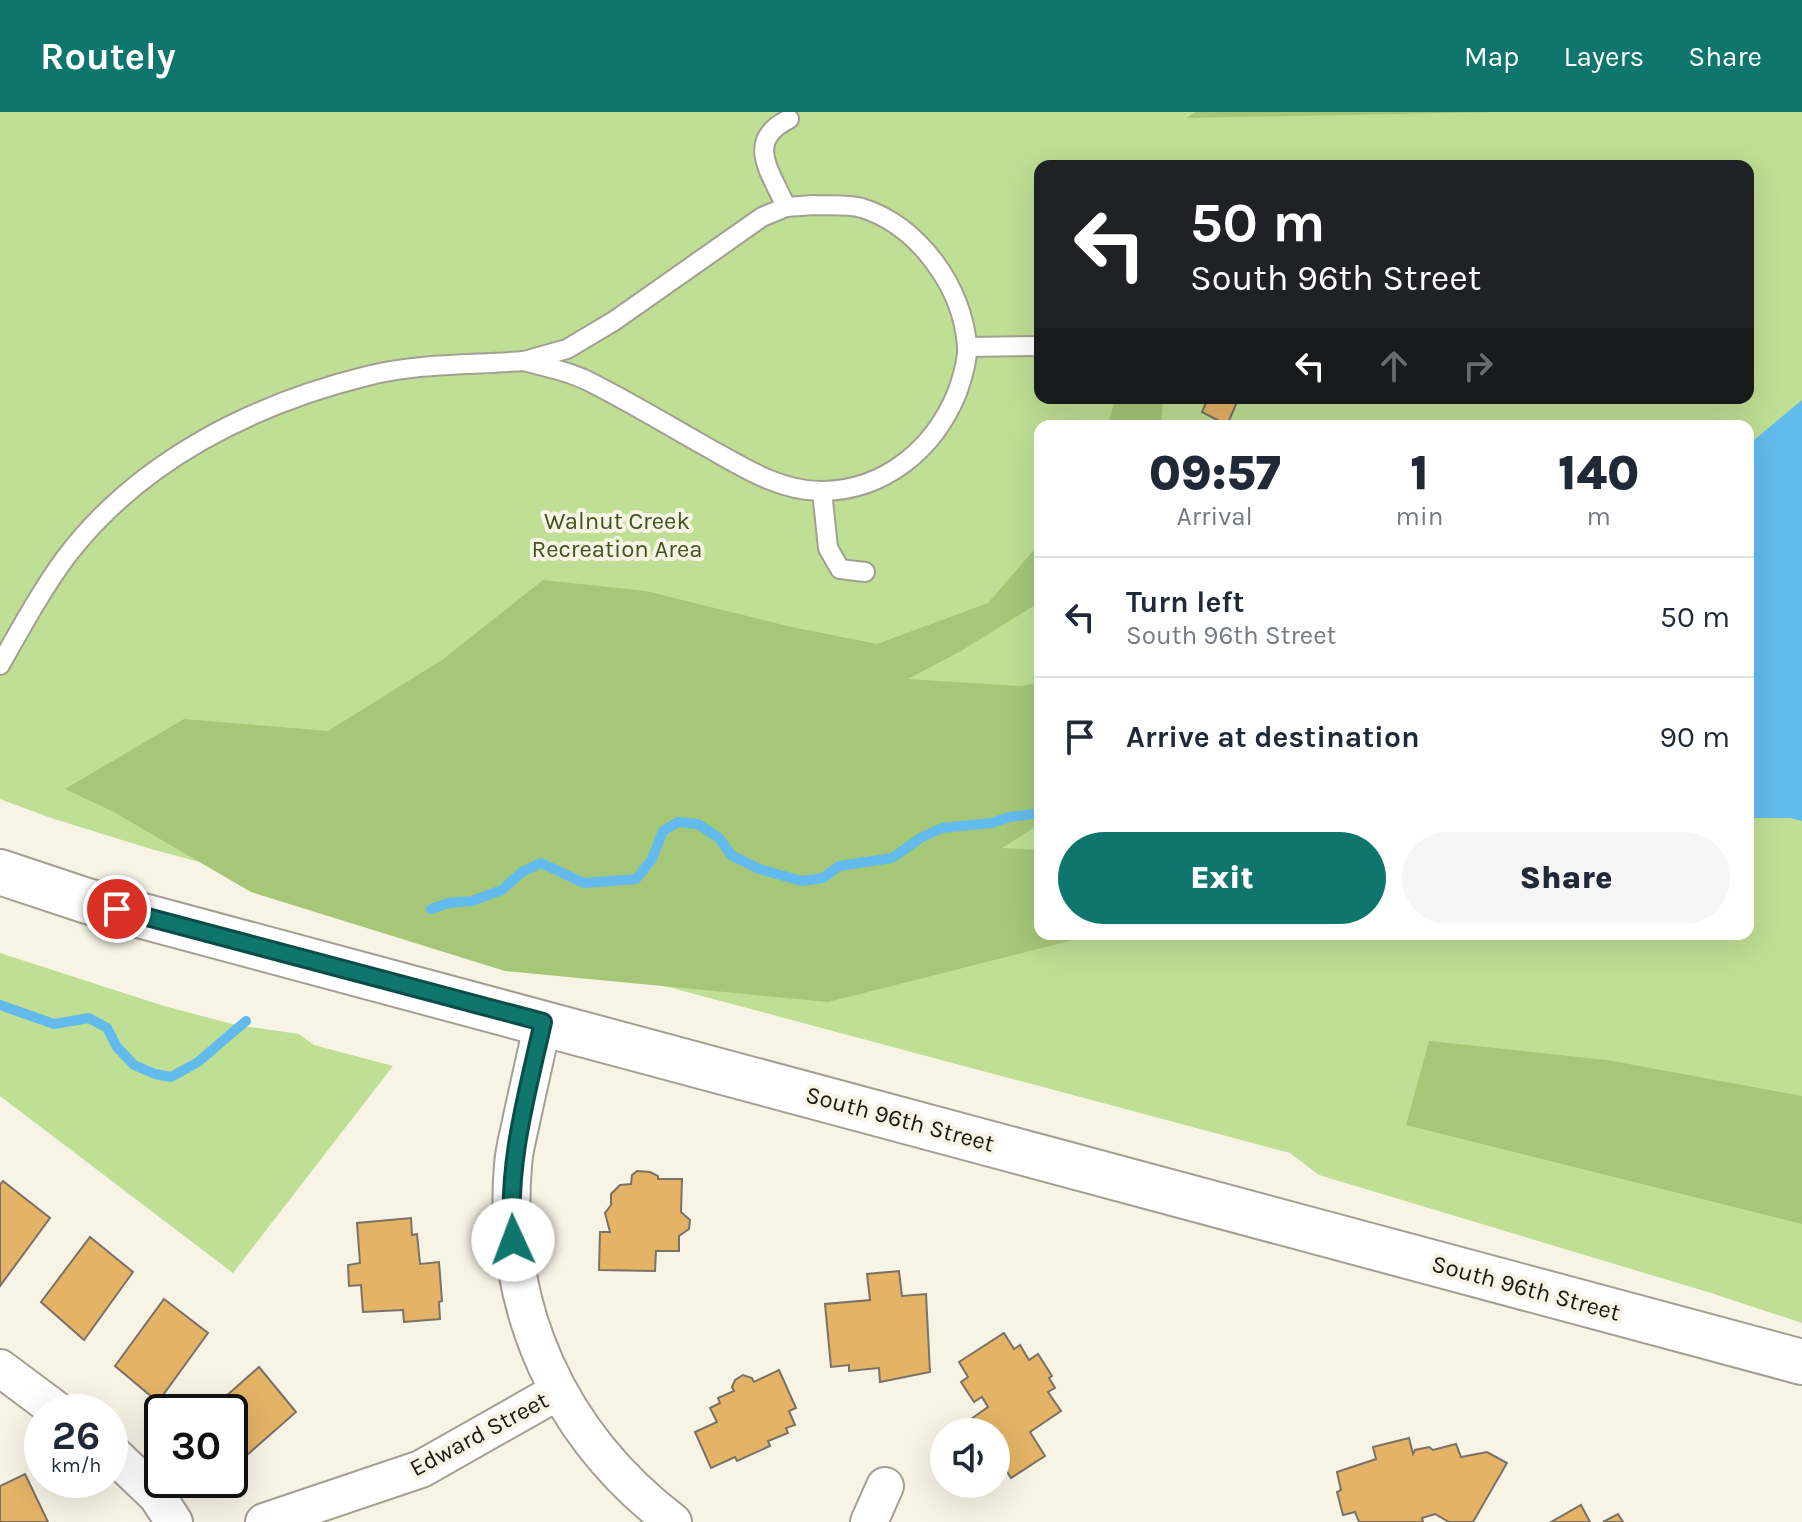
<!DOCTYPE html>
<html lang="en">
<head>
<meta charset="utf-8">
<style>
	:root { --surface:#fff; --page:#f6f6f7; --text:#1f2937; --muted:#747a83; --line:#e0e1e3; --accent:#0f766e }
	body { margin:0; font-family:Karla,sans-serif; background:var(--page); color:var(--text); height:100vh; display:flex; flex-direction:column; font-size:30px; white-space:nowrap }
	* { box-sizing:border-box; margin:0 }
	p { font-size:26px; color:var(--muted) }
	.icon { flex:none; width:44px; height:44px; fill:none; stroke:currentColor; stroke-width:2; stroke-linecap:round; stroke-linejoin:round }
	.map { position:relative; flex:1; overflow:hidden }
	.side { position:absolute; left:1034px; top:308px; width:720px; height:520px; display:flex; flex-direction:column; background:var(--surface); border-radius:16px; box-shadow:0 8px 32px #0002 }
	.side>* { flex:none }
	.hud { position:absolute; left:1034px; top:48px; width:720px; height:244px; border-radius:16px; box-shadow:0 8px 32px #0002; background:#202124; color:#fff; overflow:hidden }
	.tools { position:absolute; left:930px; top:1306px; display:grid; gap:16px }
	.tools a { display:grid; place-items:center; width:80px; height:80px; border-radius:50%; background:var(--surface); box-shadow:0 8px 32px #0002; font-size:40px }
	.speed { position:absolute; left:24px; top:1282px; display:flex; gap:16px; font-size:40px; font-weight:700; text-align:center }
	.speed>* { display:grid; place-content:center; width:104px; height:104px; border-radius:50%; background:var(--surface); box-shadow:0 8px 32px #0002; line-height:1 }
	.speed small { font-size:20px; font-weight:400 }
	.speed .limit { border:4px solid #111; border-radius:12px; background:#fff; color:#111 }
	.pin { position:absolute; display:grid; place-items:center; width:68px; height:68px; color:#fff; margin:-34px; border:4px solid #fff; border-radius:50%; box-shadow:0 2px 8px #0007 }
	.me { position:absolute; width:88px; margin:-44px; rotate:358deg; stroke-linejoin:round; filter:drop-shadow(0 0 6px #0008) }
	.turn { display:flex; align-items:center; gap:28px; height:168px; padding:0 24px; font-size:36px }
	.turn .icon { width:104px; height:104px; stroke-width:2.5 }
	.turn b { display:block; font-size:56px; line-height:68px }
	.lanes { display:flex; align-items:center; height:76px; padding:0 24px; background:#0003; justify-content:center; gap:40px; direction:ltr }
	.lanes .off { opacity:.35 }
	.eta { display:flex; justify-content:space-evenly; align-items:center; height:136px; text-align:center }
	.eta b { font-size:48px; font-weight:800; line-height:56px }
	.action { display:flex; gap:16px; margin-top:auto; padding:16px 24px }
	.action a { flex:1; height:92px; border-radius:48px; background:var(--accent); color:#fff; font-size:32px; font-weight:800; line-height:92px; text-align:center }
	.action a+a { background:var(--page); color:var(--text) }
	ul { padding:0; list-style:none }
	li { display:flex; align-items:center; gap:24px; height:120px; padding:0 24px; border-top:2px solid var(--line) }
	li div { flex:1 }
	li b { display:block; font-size:30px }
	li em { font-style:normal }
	header { display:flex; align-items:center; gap:48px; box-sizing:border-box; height:112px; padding:0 40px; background:var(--accent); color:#fff }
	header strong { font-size:38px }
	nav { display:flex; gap:44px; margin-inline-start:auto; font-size:28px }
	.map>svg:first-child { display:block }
	.green { fill:#bfdf94; fill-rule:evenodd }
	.forest { fill:#a6c778 }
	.water { fill:#63bbed }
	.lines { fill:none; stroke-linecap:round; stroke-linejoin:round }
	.stream { stroke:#63bbed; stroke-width:10 }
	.building { fill:#e4b366; stroke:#7a7267; stroke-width:2 }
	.lane-casing { stroke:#a39f92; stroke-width:22 }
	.street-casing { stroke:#a39f92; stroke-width:40 }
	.secondary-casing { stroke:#a39f92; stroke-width:48 }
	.lane { stroke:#fff; stroke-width:18 }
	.street { stroke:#fff; stroke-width:36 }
	.secondary { stroke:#fff; stroke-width:44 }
	.route-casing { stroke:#0a4d48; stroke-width:20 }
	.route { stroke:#0f766e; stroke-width:14 }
	.labels { text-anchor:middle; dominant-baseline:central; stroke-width:8; stroke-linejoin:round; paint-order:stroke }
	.park-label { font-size:24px; fill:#40551d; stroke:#f7f3e5 }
	.street-label { font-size:24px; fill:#1c1b16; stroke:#f7f3e5 }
</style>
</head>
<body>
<header>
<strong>Routely</strong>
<nav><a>Map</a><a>Layers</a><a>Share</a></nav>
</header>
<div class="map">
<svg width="1802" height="1410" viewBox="0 0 1802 1410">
	<rect width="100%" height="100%" fill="#f7f3e5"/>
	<g class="green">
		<path d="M0,0H1802V1211L1711,1181L1319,1063L1290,1041L151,737L51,706L0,687ZM1040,54H1748V286H1040ZM1040,314H1748V822H1040Z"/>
		<path d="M0,841L164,894L236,913L299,922L314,933L393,954L233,1161L0,984Z"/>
	</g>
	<g class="forest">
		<path d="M1196,0H1497L1186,6Z"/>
		<path d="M1116,286H1163L1161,314H1107Z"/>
		<path d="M1040,431V490L961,539L908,567L1020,574L1040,571V712L1002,736L1040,738V822H1097L828,890L505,859L251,780L112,699L65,677L184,607L328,619L442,548L543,468L646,479L787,514L877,532L988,491Z"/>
		<path d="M1429,929L1607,948L1802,984V1112L1406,1013Z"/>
	</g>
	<path class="water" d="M1802,288V709L1790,706H1748V333Z"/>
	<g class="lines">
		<g class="stream">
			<path d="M431,797L449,791L472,789L502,778L522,760L541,751L584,771L636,767L652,747L663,719L678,710L698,712L719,726L731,743L759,757L802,769L823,766L839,754L892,746L922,725L942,716L991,711L1010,705L1040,701"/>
			<path d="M0,893L54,912L89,906L107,916L117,935L134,953L155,962L171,965L198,950L246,909"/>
		</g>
	</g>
	<g class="building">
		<path d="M1208,286H1228L1237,290L1227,313L1202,300Z"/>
		<path d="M637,1059L650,1060L658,1064V1067H682L681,1100L690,1108L689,1117L679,1124V1139H656L655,1159L599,1158L600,1120H610L605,1101L611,1093V1082L620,1073L631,1072L632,1063Z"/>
		<path d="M3,1069L50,1106L0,1174V1073Z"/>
		<path d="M411,1106L412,1123L417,1122L420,1152L439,1150L442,1189L439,1190L440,1207L404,1210L403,1198L363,1200L361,1173L349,1174L348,1153L360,1151L357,1111Z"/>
		<path d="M90,1125L133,1160L84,1228L41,1190Z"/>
		<path d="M899,1159L902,1184L926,1182L930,1260L880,1270L879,1256L849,1259V1253L831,1255L825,1192L870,1188L867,1162Z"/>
		<path d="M164,1187L208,1221L158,1290L115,1254Z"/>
		<path d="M1004,1221L1014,1237L1020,1233L1029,1248L1038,1242L1052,1264L1049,1266L1055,1276L1048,1280L1061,1299L1030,1320L1045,1344L1011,1366L996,1342V1320H979L971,1307L988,1295L982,1285L974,1290L961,1270L968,1265L959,1250Z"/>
		<path d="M259,1255L296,1300L230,1358V1300H208Z"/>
		<path d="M779,1258L796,1296L789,1299L795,1313L786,1316L788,1321L768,1329L770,1334L737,1349L735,1345L711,1356L695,1320L717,1310L710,1296L720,1291L718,1286L734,1279L732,1275L735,1268L743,1263L752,1266L754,1270Z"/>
		<path d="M1409,1326L1413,1342L1415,1338L1429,1335L1433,1338L1456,1332L1461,1345L1487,1340L1507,1351L1473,1410H1449L1435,1402L1422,1406L1423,1410H1359L1355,1400L1343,1403L1337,1380L1341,1378L1337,1360L1376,1347L1373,1335Z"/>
		<path d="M25,1362L48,1410H0V1374Z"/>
		<path d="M1581,1393L1590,1410H1551Z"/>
		<path d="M1618,1402L1623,1410H1603Z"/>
	</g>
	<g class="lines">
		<defs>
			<g id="lane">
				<path d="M814,93C829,94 848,92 862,96C919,114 963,176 967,234C968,249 962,267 957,281C934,337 885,378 823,379C780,380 741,354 705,334C666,312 628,289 588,269C569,259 545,255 524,249L567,237L614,209L762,105L786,95Z"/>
				<path d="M786,95C771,60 744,29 789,7"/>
				<path d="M967,235L1040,234"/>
				<path d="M822,379L828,436L840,457L865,460"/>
				<path d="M0,553C21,516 41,479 66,445C139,349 253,292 367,264C417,251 473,253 524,249"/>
			</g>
			<g id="street">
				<path d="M543,910C536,942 529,974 522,1005C519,1021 514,1037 513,1053C501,1196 559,1323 673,1410"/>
				<path d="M0,1256L59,1300"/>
				<path d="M110,1339L157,1384L174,1410"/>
				<path d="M264,1410L421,1357L557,1280"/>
				<path d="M869,1410L885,1374"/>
			</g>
			<path id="secondary" d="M0,760L87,789L1802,1250"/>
		</defs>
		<use href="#lane" class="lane-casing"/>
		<use href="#street" class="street-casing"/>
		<use href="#secondary" class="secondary-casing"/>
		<use href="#lane" class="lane"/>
		<use href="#street" class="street"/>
		<use href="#secondary" class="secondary"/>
	</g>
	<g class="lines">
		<defs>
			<path id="route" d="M117,797L543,910C527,982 506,1054 513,1128"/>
		</defs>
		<use href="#route" class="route-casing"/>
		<use href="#route" class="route"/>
	</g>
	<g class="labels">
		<g class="park-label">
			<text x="617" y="409">Walnut Creek<tspan x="617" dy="28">Recreation Area</tspan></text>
		</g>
		<g class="street-label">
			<text transform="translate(900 1007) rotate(15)">South 96th Street</text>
			<text transform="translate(1526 1176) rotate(15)">South 96th Street</text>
			<text transform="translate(479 1322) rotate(-28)">Edward Street</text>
		</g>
	</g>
</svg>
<div class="tools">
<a><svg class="icon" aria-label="sound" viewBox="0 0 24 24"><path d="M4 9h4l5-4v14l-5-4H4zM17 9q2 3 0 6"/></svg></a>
</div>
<div class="speed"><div>26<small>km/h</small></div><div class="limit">30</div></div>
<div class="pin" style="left:117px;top:797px;background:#d93025"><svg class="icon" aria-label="arrive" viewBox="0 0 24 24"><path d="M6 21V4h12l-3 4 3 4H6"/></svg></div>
<svg class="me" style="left:513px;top:1128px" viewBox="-20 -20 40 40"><circle r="19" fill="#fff"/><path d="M0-13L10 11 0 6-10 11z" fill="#0f766e"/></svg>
<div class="hud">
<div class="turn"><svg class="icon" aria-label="left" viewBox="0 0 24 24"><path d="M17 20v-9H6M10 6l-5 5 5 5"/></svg><div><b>50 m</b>South 96th Street</div></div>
<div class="lanes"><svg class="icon" aria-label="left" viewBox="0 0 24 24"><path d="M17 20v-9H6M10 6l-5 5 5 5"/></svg><svg class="icon off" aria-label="ahead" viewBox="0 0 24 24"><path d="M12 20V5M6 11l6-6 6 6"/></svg><svg class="icon off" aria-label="right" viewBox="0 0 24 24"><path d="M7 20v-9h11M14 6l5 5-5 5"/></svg></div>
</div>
<section class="side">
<div class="eta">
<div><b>09:57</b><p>Arrival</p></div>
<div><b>1</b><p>min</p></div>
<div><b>140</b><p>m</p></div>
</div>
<ul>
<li><svg class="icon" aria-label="left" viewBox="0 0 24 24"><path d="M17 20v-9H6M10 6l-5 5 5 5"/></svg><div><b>Turn left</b><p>South 96th Street</p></div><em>50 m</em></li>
<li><svg class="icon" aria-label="arrive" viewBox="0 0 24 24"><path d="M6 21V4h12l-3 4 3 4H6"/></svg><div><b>Arrive at destination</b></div><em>90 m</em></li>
</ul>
<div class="action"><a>Exit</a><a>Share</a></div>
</section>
</div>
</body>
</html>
